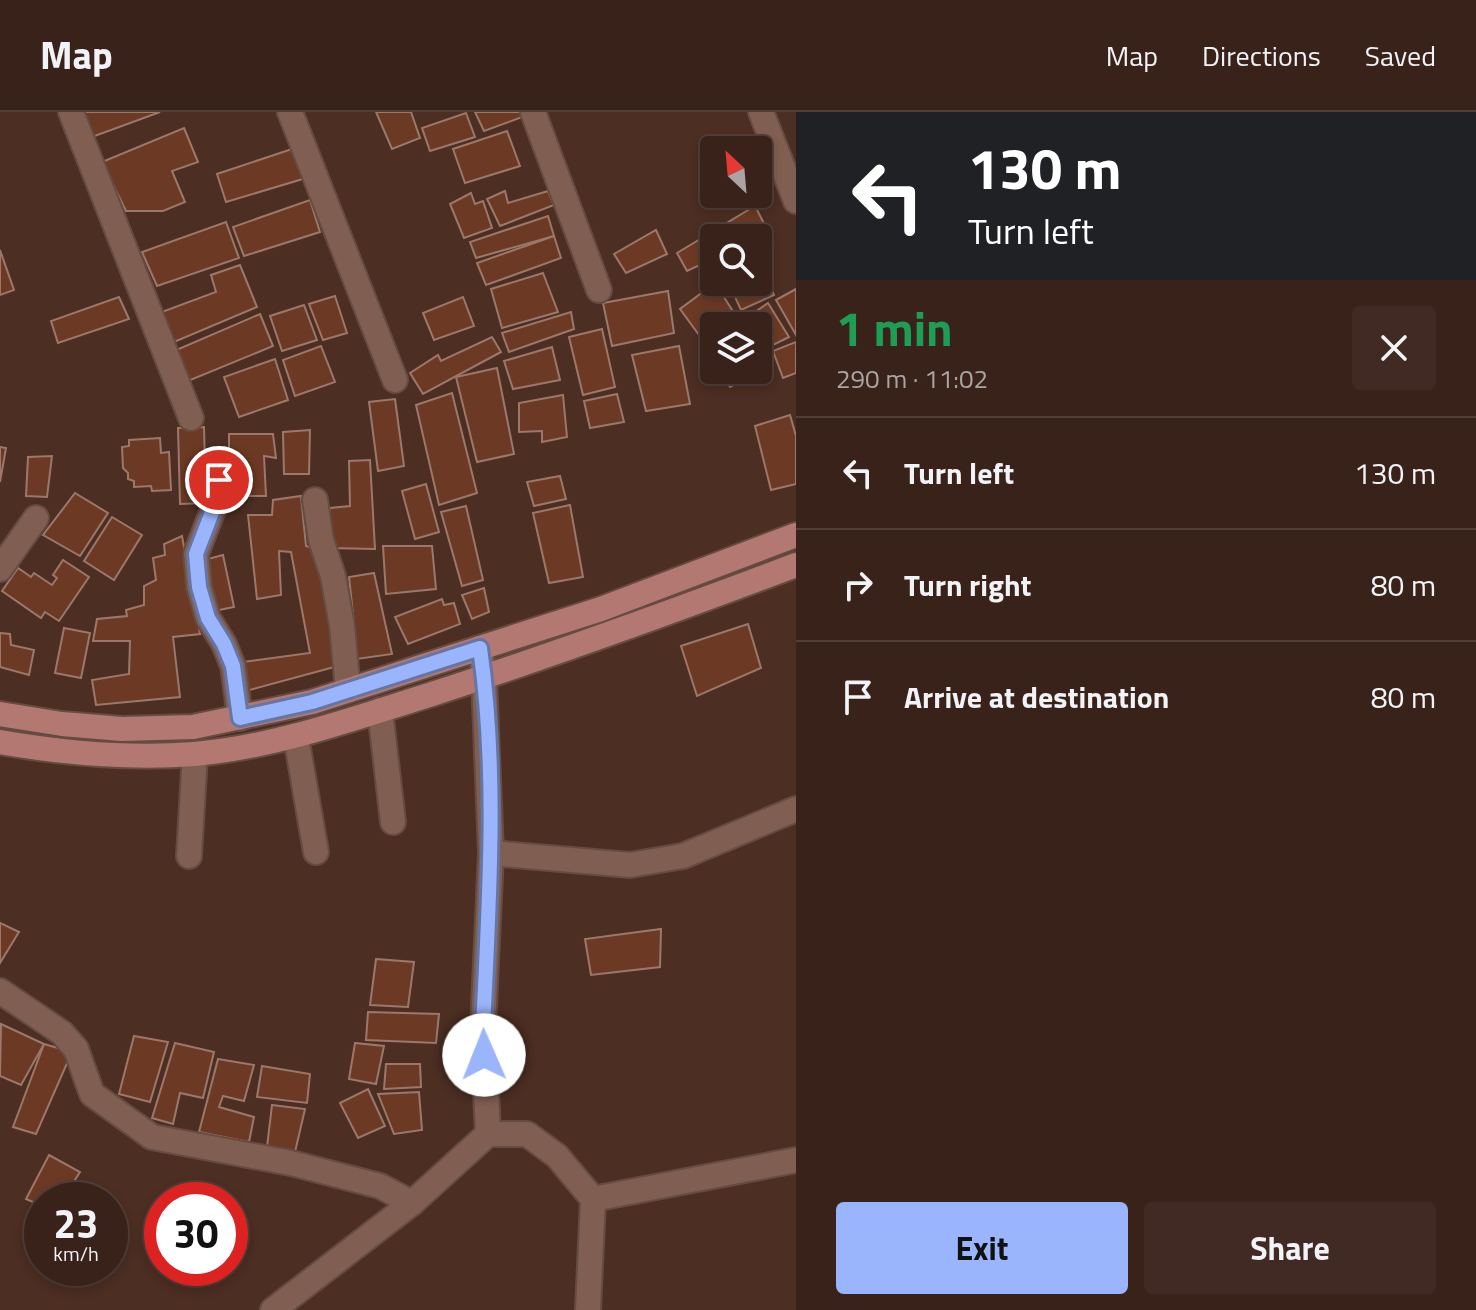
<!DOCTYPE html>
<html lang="en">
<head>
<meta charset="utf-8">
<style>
	:root { --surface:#39221a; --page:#402a23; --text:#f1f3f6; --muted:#aba4a2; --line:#533f39; --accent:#9bb5fd }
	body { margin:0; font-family:"Titillium Web",sans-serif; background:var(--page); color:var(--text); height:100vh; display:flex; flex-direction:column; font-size:30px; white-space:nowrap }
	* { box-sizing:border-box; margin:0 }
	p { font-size:26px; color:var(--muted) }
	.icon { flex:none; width:44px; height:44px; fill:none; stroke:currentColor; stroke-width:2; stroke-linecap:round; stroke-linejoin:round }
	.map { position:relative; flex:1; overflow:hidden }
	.panel { display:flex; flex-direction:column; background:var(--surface); width:680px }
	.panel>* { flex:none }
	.hud { background:#202124; color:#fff; overflow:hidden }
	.needle { width:52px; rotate:334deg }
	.buttons { position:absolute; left:700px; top:24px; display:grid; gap:16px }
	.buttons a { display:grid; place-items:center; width:72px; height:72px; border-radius:8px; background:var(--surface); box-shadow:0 4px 12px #0003,0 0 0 2px var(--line); font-size:40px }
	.speed { position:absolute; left:24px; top:1070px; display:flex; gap:16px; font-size:40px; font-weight:700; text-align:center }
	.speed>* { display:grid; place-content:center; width:104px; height:104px; border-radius:50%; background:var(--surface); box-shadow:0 4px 12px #0003,0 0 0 2px var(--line); line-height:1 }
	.speed small { font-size:20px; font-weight:400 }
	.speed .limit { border:12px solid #d22; background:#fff; color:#111 }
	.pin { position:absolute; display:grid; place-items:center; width:68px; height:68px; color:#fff; margin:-34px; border:4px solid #fff; border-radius:50%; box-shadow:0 2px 8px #0007 }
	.me { position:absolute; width:88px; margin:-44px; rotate:359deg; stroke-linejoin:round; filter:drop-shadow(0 0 6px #0008) }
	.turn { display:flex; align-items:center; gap:28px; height:168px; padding:0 40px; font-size:36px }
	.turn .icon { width:104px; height:104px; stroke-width:2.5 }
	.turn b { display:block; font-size:56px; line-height:68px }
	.round { display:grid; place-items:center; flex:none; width:84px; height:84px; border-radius:8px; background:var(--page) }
	.head { display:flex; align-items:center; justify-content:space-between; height:136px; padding:0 40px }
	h1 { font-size:48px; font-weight:700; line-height:60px; color:#1e9e55 }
	.primary-button { display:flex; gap:16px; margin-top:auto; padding:16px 40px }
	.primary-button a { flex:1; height:92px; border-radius:8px; background:var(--accent); color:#111; font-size:32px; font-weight:700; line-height:92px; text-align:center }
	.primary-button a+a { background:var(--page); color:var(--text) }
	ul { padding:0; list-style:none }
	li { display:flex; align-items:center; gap:24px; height:112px; padding:0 40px; border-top:2px solid var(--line) }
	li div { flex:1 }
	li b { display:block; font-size:30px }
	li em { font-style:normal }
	header { display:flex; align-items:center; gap:48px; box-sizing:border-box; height:112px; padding:0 40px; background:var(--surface); border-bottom:2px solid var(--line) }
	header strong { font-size:38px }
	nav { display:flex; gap:44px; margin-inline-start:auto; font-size:28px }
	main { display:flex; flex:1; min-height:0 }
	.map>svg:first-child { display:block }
	.building { fill:#6c3a24; stroke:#9b786a; stroke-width:2 }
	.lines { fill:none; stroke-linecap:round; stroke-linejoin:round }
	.minor-casing { stroke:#654b41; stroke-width:28 }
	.major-casing { stroke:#654b41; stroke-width:28 }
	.minor { stroke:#805e51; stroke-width:24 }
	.major { stroke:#b47872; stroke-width:24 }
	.route-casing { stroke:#6576a4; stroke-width:20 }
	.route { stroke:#9bb5fd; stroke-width:14 }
</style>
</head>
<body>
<header>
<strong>Map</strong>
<nav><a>Map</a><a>Directions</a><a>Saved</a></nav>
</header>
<main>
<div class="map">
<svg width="796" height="1198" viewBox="0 0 796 1198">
	<rect width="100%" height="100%" fill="#4c2e22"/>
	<g class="building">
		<path d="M84,0H160L92,25Z"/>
		<path d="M376,0H411L420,26L392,37Z"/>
		<path d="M475,0H523L525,4L484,19Z"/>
		<path d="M466,1L475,25L430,39L422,16Z"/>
		<path d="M184,16L198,50L172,59L185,90L163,99H126L102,50Z"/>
		<path d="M507,19L520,54L465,71L453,37Z"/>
		<path d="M295,36L306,66L226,90L217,62Z"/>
		<path d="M505,79L508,91L548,79L554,93L500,114L487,87Z"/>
		<path d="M471,81L475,92L483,89L492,116L464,126L450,92Z"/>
		<path d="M310,88L320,120L244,144L233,115Z"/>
		<path d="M755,94L773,129L758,137V126H714V159L708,149L687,159L677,141Z"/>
		<path d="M548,104L554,124L476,146L470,130Z"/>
		<path d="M226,110L239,146L157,174L142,140Z"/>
		<path d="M656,118L667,142L626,161L614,142Z"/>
		<path d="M554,124L561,146L486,173L477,151Z"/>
		<path d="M0,138L14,178L0,183Z"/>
		<path d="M758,147L774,183L741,198L728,170H758Z"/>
		<path d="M240,153L257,195L174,230L159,201L216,180L211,163Z"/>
		<path d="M543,161L558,200L502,216L491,177Z"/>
		<path d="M715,171L734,201L699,223L680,197Z"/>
		<path d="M796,177V223L776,188Z"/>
		<path d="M668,179L674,221L612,234L603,191Z"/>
		<path d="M335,184L347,221L323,228L309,192Z"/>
		<path d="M119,185L129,207L58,231L51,209Z"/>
		<path d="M463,185L474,214L434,228L423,201Z"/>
		<path d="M768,191L789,225L763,238L758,229V214H749L745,207Z"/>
		<path d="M304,193L317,228L282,239L270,204Z"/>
		<path d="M571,200L574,217L509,240L502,221Z"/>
		<path d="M260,202L273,234L188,269L174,239Z"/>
		<path d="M602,217L615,275L583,283L569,225Z"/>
		<path d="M714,222V246L704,227Z"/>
		<path d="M492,225L501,240L423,282L410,261L438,243L441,249Z"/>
		<path d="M796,230V261L783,266L773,239Z"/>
		<path d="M321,234L335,270L295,284L283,248Z"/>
		<path d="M679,234L690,292L646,299L632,243Z"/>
		<path d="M552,235L560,268L513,277L504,249Z"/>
		<path d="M758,242L767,255L730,275L720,258H758Z"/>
		<path d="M275,247L288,288L239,305L224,265Z"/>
		<path d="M497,256L514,342L477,350L456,265Z"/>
		<path d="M452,281L477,381L439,393L416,293Z"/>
		<path d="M617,282L624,310L590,316L584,289Z"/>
		<path d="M563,283L567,325L542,330V319L519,320V291Z"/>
		<path d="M395,287L404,354L378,359L369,290Z"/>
		<path d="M790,303L796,324V372L771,378L755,314Z"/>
		<path d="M204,315L206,391L180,392L178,316Z"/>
		<path d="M310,318L309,362H284L283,320Z"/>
		<path d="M229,322H273L276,346L264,344L266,384H229Z"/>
		<path d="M160,326L161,341L169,340L171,378L152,379L151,374L134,375V369L128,367V361L123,356L122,335L129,334V328Z"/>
		<path d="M0,335L6,336L0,370Z"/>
		<path d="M52,344L47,385L26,384L28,345Z"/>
		<path d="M370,348L375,437L330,436V396L350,394L349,349Z"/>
		<path d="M560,364L566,387L534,394L527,370Z"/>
		<path d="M426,372L439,420L415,427L402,379Z"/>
		<path d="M75,381L108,401L80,444L43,423Z"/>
		<path d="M301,384L306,434L316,437L338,554L246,579L242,550L310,541L291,440L279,439L281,483L257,487L248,403H272L273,388Z"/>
		<path d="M570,393L583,465L549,471L533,401Z"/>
		<path d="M466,394L483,468L462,474L441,400Z"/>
		<path d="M112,405L142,423L114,468L84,449Z"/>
		<path d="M182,424L200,522L173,525L180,585L96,593L92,568L129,562L130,529H93L97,507L127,504L126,498L144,493V474L156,468L153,446L165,443L164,432Z"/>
		<path d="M383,434H432L436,477L386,482Z"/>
		<path d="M223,443L234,495L214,499L204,448Z"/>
		<path d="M63,448L89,465L59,509L45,500L41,506L2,479L18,456L31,465L34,461L52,473L57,466L53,463Z"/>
		<path d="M374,461L392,542L357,547L349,522L355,520L349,465Z"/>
		<path d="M484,476L489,500L472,507L462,483Z"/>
		<path d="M442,487L444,493L454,491L460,512L408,532L395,505Z"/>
		<path d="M748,512L761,556L697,584L681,534Z"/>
		<path d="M64,516L90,521L81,566L55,561Z"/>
		<path d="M0,521L10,522L11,533L34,538L29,563L0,555Z"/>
		<path d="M0,811L19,820L0,851Z"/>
		<path d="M661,817L660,855L591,863L585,827Z"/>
		<path d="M376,847L414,850L408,895L370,893Z"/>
		<path d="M368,900L439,902L436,931L366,928Z"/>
		<path d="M1,912L44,932L21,973L0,964Z"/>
		<path d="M134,924L168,930L150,990L119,982Z"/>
		<path d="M175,931L214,940L203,986L180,981L173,1012L152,1006Z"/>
		<path d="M355,931L384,934L376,972L349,967Z"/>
		<path d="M44,932L72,940L36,1022L13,1015Z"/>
		<path d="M218,947L254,953L244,989L223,984L219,995L254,1005L249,1030L199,1020Z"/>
		<path d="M386,952H420L421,975L384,977Z"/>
		<path d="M262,954L310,962L307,991L257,985Z"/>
		<path d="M368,977L385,1014L358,1026L340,991Z"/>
		<path d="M419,980L422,1018L394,1022L378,982Z"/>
		<path d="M272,993L305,997L295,1040L267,1035Z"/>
		<path d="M49,1043L80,1060L62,1088H42V1094L26,1087Z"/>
	</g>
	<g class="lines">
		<defs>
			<g id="minor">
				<path d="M71,0L191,306"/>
				<path d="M290,0L395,268"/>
				<path d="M533,0L599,178"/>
				<path d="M761,0L796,89"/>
				<path d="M219,368L214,395L196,442L199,475L208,506L224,532L233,554L240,606"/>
				<path d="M315,388L321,428L333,464L342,514L348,578"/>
				<path d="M0,457L36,406"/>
				<path d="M380,598L393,710"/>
				<path d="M296,625L316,740"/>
				<path d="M491,741L630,753L683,744L796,697"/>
				<path d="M189,744L195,642"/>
				<path d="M0,879L62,921L76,937L92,982L152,1025L291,1051L380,1074L412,1091"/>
				<path d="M488,1022H527L557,1044L593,1087L796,1048"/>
				<path d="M273,1198L412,1091L488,1022L483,916L491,741L484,565L480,536"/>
				<path d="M588,1198L593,1087"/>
			</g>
			<g id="major">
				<path d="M0,602L62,612L122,617L193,615L312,590L601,497L796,423"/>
				<path d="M0,630C64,641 129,647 194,642C275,635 352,607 429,583C553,543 674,499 796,453"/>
			</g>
		</defs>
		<use href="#minor" class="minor-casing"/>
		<use href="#major" class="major-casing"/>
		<use href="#minor" class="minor"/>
		<use href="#major" class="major"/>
	</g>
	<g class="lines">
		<defs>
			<path id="route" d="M219,368L214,395L196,442L199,475L208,506L224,532L233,554L240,606L312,590L480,536C498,661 489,790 483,916L484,943"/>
		</defs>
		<use href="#route" class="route-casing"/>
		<use href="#route" class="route"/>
	</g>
</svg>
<div class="buttons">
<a><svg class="needle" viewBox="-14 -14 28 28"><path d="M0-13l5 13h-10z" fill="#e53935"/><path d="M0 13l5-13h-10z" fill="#aba4a2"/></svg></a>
<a><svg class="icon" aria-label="search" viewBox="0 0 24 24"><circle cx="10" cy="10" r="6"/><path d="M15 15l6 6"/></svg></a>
<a><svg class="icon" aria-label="layers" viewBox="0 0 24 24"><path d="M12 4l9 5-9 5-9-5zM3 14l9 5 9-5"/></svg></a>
</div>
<div class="speed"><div>23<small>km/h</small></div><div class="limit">30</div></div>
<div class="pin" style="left:219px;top:368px;background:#d93025"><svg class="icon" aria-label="arrive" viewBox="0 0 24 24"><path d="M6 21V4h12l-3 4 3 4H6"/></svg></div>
<svg class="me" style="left:484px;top:943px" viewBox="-20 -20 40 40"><circle r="19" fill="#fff"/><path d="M0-13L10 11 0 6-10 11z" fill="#9bb5fd"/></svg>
</div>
<section class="panel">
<div class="hud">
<div class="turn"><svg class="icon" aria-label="left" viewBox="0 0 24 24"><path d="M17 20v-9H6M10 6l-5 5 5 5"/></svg><div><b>130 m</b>Turn left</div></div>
</div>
<div class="head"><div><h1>1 min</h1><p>290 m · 11:02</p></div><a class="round"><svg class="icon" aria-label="close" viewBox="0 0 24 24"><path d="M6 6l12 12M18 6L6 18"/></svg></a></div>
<ul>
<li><svg class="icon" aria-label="left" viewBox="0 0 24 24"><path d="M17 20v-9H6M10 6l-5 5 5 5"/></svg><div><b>Turn left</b></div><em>130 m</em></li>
<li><svg class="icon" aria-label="right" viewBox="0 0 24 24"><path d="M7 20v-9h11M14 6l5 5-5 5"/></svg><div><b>Turn right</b></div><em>80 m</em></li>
<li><svg class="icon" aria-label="arrive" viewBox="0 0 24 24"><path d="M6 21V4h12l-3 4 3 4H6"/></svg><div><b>Arrive at destination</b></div><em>80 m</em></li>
</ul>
<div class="primary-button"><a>Exit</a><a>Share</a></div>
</section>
</main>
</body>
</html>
